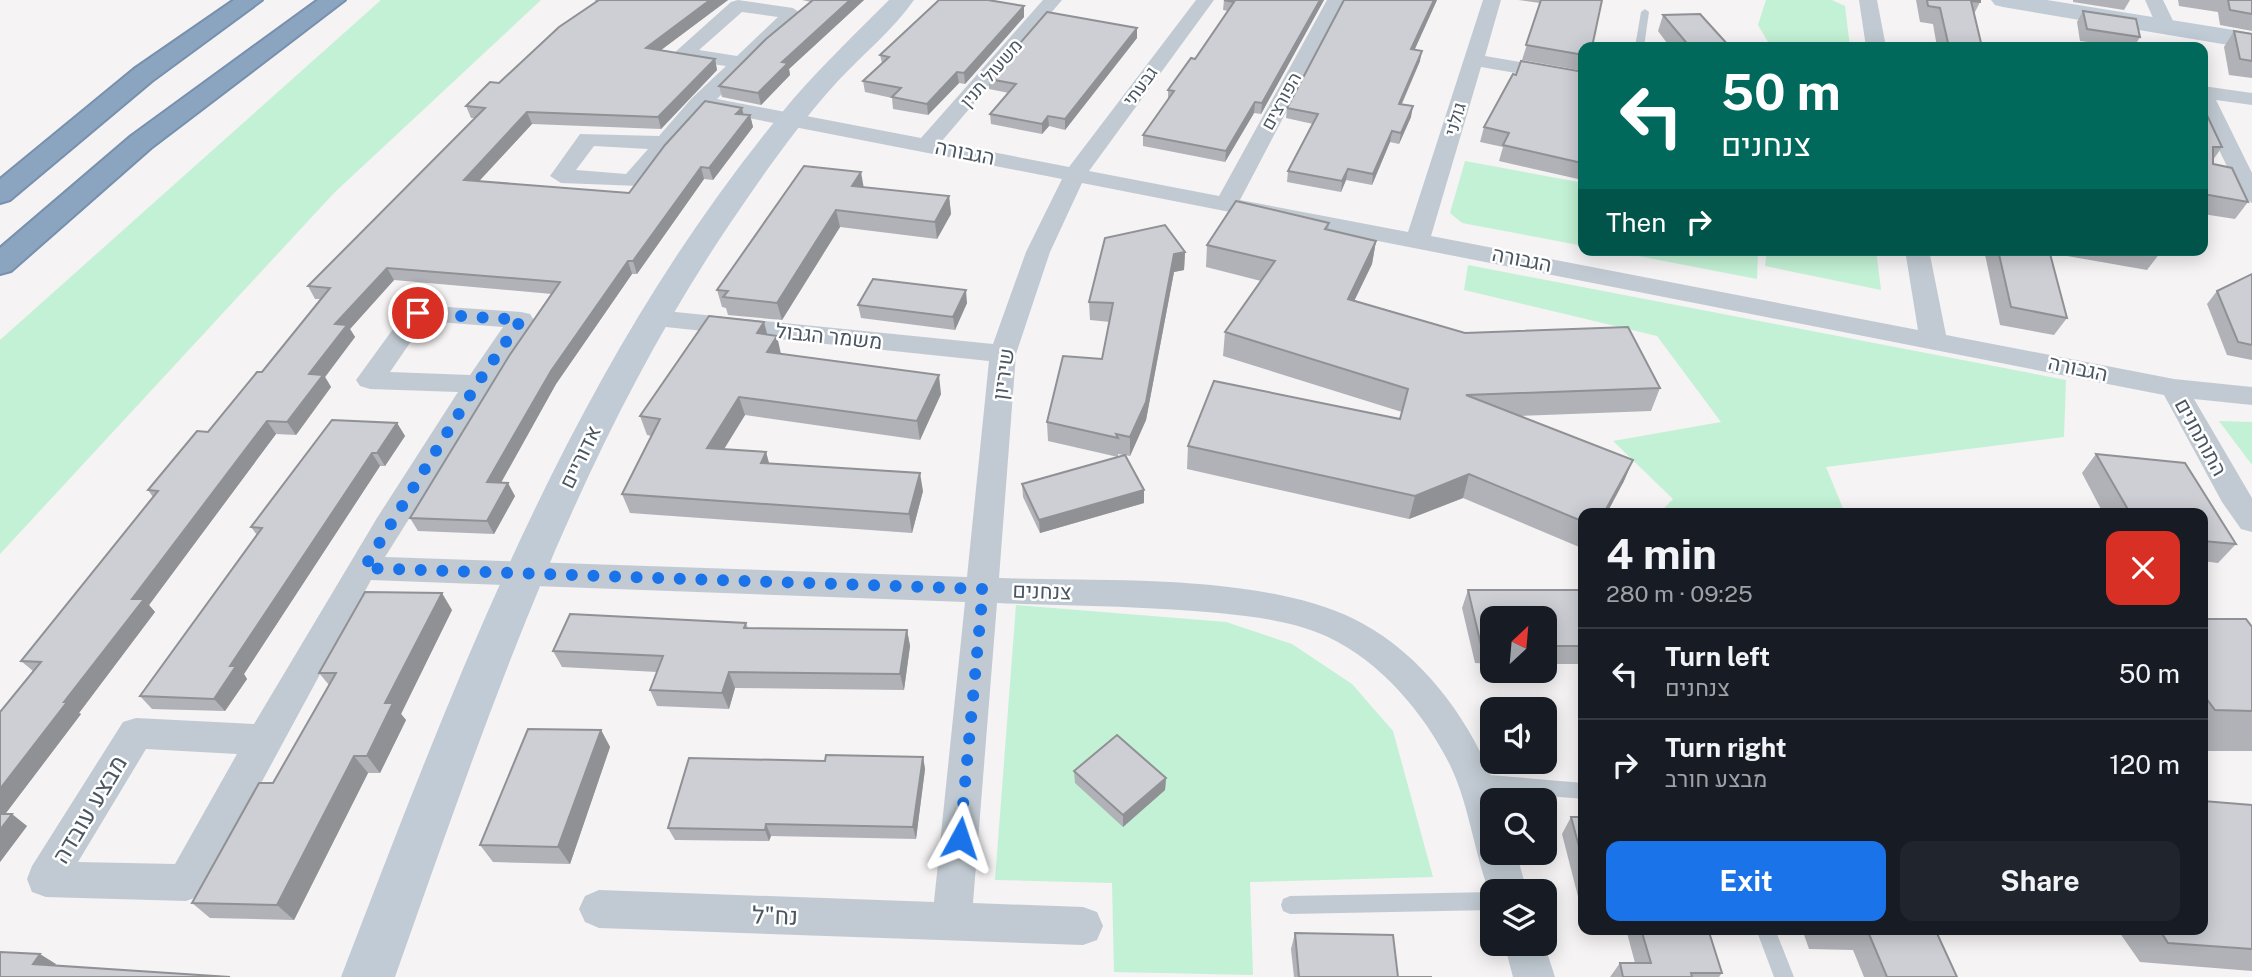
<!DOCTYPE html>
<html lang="en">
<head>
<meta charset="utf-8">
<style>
	:root { --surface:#171b24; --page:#20242c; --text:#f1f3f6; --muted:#9ea1a6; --line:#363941; --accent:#1a73e8 }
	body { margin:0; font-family:"Public Sans",Heebo,sans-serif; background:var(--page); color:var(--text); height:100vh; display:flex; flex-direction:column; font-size:26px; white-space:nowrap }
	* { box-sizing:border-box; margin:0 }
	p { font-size:23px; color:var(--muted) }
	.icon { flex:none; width:38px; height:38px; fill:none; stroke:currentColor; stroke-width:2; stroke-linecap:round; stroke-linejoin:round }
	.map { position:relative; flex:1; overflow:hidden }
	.drawer { position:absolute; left:1578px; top:508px; width:630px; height:427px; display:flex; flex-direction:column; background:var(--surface); border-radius:14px; box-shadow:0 4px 18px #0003 }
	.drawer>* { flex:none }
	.banner { position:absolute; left:1578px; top:42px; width:630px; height:214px; border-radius:14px; box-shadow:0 4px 18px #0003; background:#00695c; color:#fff; overflow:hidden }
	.needle { width:46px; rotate:26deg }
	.tools { position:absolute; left:1480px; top:606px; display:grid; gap:14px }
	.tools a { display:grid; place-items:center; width:77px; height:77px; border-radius:14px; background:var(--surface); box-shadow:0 4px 18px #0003; font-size:35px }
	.pin { position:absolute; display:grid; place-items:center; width:60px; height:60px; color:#fff; margin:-30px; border:4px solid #fff; border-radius:50%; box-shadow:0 2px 7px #0007 }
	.me { position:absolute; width:77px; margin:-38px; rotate:5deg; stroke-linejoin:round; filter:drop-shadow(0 0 5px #0008) }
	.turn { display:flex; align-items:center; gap:24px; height:147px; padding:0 28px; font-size:32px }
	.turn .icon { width:91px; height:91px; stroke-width:2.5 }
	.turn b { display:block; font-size:49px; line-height:60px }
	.then { display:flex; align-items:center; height:66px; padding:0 28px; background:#0003; gap:14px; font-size:26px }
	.round { display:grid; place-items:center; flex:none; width:74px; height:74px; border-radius:14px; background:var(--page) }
	.overview { display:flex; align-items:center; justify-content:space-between; height:119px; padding:0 28px }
	h1 { font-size:42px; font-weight:700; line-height:52px }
	.action { display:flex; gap:14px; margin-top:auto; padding:14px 28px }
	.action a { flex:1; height:80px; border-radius:14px; background:var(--accent); color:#fff; font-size:28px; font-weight:700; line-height:80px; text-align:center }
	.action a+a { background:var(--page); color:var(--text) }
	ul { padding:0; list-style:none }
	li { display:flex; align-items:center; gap:21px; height:91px; padding:0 28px; border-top:2px solid var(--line) }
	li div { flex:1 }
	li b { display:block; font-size:26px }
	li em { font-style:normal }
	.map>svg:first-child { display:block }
	.green { fill:#c3f1d5 }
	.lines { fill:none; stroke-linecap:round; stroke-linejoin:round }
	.highway-casing { stroke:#7690ad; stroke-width:4 }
	.lane { fill:#c1cad2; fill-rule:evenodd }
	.street { fill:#c1cad2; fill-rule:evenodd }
	.secondary { fill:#c1cbd6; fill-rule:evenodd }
	.highway { fill:#8ba5c1; fill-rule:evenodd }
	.wall { fill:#b0b2b7 }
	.shaded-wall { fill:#909195 }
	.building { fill:#cdcfd5; stroke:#909195; stroke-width:2 }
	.route { stroke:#1a73e8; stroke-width:12; stroke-dasharray:0 21.6 }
	.labels { text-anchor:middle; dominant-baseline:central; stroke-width:5; stroke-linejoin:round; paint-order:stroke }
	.far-street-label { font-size:18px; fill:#4a5661; stroke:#fff }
	.street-label { font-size:21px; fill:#4a5661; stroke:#fff }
	.near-street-label { font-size:24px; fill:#4a5661; stroke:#fff }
</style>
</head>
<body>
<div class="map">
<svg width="2252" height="977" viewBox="0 0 2252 977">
	<rect width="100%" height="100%" fill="#f5f3f3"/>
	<g class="green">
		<path d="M381,0H541L334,193L0,554V340Z"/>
		<path d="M1766,0H1832L1845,6L1850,47H1771L1758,25Z"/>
		<path d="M1465,161L1584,183V246L1462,223L1450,213Z"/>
		<path d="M1607,250H1758L1757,279Z"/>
		<path d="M1767,250H1876L1881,290L1765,266Z"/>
		<path d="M1468,265L2066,380L2064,437L1826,467L1845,513H1659L1673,499L1613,441L1721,422L1657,336L1464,290Z"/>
		<path d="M2219,421L2252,422V465Z"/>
		<path d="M1016,605L1226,622L1292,644L1352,684L1393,731L1433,877L1250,882L1253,975L1114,972L1112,883L995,880Z"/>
	</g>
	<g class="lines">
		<defs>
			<g id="highway">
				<path d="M234,0H262L152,81L10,200L0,203V179L134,69Z"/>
				<path d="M318,0H345L151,148L11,271L0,274V248L131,136Z"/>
			</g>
		</defs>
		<use href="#highway" class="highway-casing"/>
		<g class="lane">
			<path d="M1645,9L1649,12L1644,47H1635L1641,12Z"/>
			<path d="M1477,774L1584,783V799L1477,790L1471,787L1468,782L1471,777Z"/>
			<path d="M1493,892V910L1290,914L1283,911L1281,905L1283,899L1290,896Z"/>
			<path d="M1756,929H1775L1794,977H1774Z"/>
		</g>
		<g class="street">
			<path d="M738,0L793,8L802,14L717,99L921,138L1043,0H1062L941,142L1069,167L1196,0H1214L1089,171L1219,196L1327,0H1345L1240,200L1408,232L1483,0H1501L1485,56L1584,73V85L1481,67L1431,236L1918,330L1905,250H1929L1946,335L2174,379L2252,387V405L2194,399L2252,498V532L2241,529L2222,502L2164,395L1082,183L1050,252L1016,354L999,578C1105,582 1256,573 1352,618C1423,652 1476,726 1500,800H1493V852H1516L1527,891H1493V901C1474,857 1471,809 1450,765C1424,713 1381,662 1328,637C1294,621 1256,617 1219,613C1146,606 1071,606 997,603L973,903L1083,907L1097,912L1103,926L1097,940L1083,945L599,928L585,922L579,909L585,896L599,890L934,902L965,602L371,580L200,896L186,901L46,897L32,892L27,879L32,866L123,722L136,718L254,724L377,518L458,392L370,389L360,386L356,380L409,307L418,305L521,312L530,314L534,320L385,557L967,577L989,361L656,326L647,324L643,318L647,312L656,310L993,344L1026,252L1062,179L707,110L640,186L561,183L550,176L580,134L659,136L692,98L726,66L683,60L673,54L731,2ZM742,12L778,17L737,56L699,50ZM594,146L648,149L626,174L576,170ZM425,321L503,327L470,375L390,372ZM146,749L237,754L175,864L78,862Z"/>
			<path d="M1859,0H1877L1886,47H1866Z"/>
			<path d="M2145,0H2163L2176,27L2173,31H2159Z"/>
			<path d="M2203,86L2252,93V105L2216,100L2252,173V203L2241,196L2203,116Z"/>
			<path d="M1504,943H1544L1555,977H1513Z"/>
		</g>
		<g class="secondary">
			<path d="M889,0H914C893,30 862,55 837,82C797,126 762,176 729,225C574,455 487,718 395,977H341C461,666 576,356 794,98C824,64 857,32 889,0Z"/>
			<path d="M1991,0H2047L2252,33V49L2003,7L1995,5Z"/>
		</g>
		<use href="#highway" class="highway"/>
	</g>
	<g class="wall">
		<path d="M595,0H728L661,50L715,59L717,70L661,129L532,124L479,181L629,193L744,115H750L753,127L713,180L704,179L637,274H632L556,384L501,483L515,496L494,534L418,531L410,518L552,294L394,280L350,329L355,337L325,377L331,387L296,435L276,434L149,605L155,612L79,713L81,714L5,814L27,826L0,862V712L33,671L21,661L153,497L148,490L208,432L262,372L321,299H315L308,286L475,118H471L466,106L499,83L596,2Z"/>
		<path d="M802,0H864L789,69L790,75L761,105L722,97L719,86L811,2Z"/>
		<path d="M1224,0H1324L1261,114L1254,113L1225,162L1143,146V135L1168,100V90L1195,59L1228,11L1223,10Z"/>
		<path d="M1437,0L1414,50L1420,61L1402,104L1411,117L1399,144L1390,142L1372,185L1346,180L1341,192L1287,182L1288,171L1313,124L1286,118L1287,108Z"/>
		<path d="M1518,0H1602L1584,47V71L1522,60L1540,3Z"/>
		<path d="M1916,0H1980V2L1974,14L1982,47H1937L1933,24L1920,22Z"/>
		<path d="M2073,0H2130L2124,10L2073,2Z"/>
		<path d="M2178,0H2252V31L2220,25L2218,12L2179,6Z"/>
		<path d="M1024,6V17L965,84L959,83L928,115L893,109L892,98L865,92L863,81L882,63L880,55Z"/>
		<path d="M2083,11L2140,37L2134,47H2125L2080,41L2077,22Z"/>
		<path d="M1663,15L1730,47H1670L1658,31Z"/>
		<path d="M1137,28V38L1065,130L1049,126L1042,134L991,124L990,114L1009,93L989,89V79Z"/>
		<path d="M2234,31L2252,34V78L2229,75L2224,47Z"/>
		<path d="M1513,74L1584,164L1578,179L1499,161L1503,147L1480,142L1484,127Z"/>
		<path d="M2203,111L2222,147L2213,160V164L2248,202L2235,219L2203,214Z"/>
		<path d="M863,187L949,196L951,214L937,239L840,227L782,320L728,315L726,308L722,307L717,290Z"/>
		<path d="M1329,223L1328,230L1376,241L1372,264L1354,301L1660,388L1651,411L1520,416L1633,460L1623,483L1584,513V549L1463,498L1409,519L1187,469L1188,446L1400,419L1402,412L1223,356L1225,332L1261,281L1206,267L1207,245Z"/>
		<path d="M1984,250H2159L2160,253L2147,270L2050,253L2067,318L2054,335L2000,325Z"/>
		<path d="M1185,252L1184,270L1174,272L1146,420L1130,456L1118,454V457L1144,503L1040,533L1023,497L1022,484L1118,457L1048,441L1047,422L1102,359L1110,322L1090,320L1089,302Z"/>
		<path d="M2252,274V360L2227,355L2207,304L2217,291Z"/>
		<path d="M967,303L955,330L861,318L858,305Z"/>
		<path d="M767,335L781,354L941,394L920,440L745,415L724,449L766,452L769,463L923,491L912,533L630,513L622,494L652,436L647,435L640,416Z"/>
		<path d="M397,423L405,436L385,466H380L244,674L247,679L225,711L152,709L140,696L257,535L251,527Z"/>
		<path d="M2096,454L2185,463L2236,544L2218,563L2203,561V513H2103L2082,473Z"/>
		<path d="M1468,590H1584V664H1545V618H1493V664L1475,663L1462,608Z"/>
		<path d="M452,610L401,714L406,720L380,773H368L294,920L210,918L192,903L273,783L329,685L319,673Z"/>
		<path d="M2203,619L2252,627V751H2203Z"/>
		<path d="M746,623L748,628L907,630L910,646L904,690L735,688L729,709L657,706L650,690L657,672L562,667L553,651Z"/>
		<path d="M601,730L610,747L570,864L493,862L480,845Z"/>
		<path d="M923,757L925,769L916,839L771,836L769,841L675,840L668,828L825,761Z"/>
		<path d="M1074,771L1166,778L1165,790L1123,827L1075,783Z"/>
		<path d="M2252,805V971L2140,962L2117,929H2203Z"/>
		<path d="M1571,817H1584V912H1582L1562,834Z"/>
		<path d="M1626,929H1708L1722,973L1719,977H1610L1620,963H1635Z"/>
		<path d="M1802,929H1935L1957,977H1864L1853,950L1809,949Z"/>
		<path d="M1295,933L1398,977H1432H1294L1291,949Z"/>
	</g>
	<g class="shaded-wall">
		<path d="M710,0H728L649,59L646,48Z"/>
		<path d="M850,0H864L789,69L790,75L761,105L758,93L782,62Z"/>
		<path d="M1320,0H1324L1261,114L1262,103Z"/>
		<path d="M1434,0H1437L1410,60L1411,49Z"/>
		<path d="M1024,6V17L965,84L964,73Z"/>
		<path d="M1137,28V38L1065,130V119Z"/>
		<path d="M1422,51L1420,61L1397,114L1399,104Z"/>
		<path d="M715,59L717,70L661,129L658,117Z"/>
		<path d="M957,72L959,83L928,115L927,104Z"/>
		<path d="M1255,102L1254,113L1225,162L1226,151Z"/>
		<path d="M1413,106L1411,117L1399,144L1401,133Z"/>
		<path d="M742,108L745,120L736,114Z"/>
		<path d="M527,112L532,124L469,192L464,180Z"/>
		<path d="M750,115L753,127L713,180L709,168Z"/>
		<path d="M1048,116L1049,126L1042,134V124Z"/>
		<path d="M1392,131L1390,142L1372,185L1373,174Z"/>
		<path d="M701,167L704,179L637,274L633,261Z"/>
		<path d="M1348,169L1346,180L1341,192L1342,181Z"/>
		<path d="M861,172L864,189L852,186Z"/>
		<path d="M949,196L951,214L937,239L935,222Z"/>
		<path d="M836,210L840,227L782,320L777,303Z"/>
		<path d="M1376,241L1372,264L1344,322L1348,299Z"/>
		<path d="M1185,252L1184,270L1174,272L1146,420L1130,456V437L1174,254Z"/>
		<path d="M628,261L632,274L556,384L494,495L487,482L551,371Z"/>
		<path d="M387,268L394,280L350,329L355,337L325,377L331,387L296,435L287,422L309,374L335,324Z"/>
		<path d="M966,290L967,303L955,330L953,317Z"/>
		<path d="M764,322L769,341L757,333Z"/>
		<path d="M777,336L781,354L767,352Z"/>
		<path d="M939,375L941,394L920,440L917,421Z"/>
		<path d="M739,397L745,415L713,467L707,448Z"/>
		<path d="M267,421L276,434L149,605L155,612L79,713L81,714L0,821V789L64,702L132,599Z"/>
		<path d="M397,423L405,436L385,466L377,453Z"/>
		<path d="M766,452L771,471L761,463Z"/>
		<path d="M372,453L380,466L244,674L247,679L225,711L214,699L230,666Z"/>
		<path d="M1633,460L1623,483L1607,513H1604Z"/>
		<path d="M920,473L923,491L912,533L909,514Z"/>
		<path d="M1469,474L1463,498L1409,519L1415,496Z"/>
		<path d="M508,483L515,496L494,534L487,521Z"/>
		<path d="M1144,490V503L1040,533L1039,520Z"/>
		<path d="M442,593L452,610L401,714L406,720L380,773L367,756L385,703Z"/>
		<path d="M907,630L910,646L904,690L900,674Z"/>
		<path d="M729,672L735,688L729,709L722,693Z"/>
		<path d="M601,730L610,747L570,864L558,847Z"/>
		<path d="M354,756L368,773L294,920L277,905Z"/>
		<path d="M923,757L925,769L916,839L913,827Z"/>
		<path d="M1166,778L1165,790L1123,827V815Z"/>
		<path d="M12,814L27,826L0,862V830Z"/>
		<path d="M766,824L771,836L769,841L765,830Z"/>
		<path d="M40,954L56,964L49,974L33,964Z"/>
	</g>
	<g class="building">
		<path d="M599,0H710L646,48L715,59L658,117L527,112L464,180L629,193L665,145L705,101L742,108L736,114L750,115L709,168L701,167L633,261H628L551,371L487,482L508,483L487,521L410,518L509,356L560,282L387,268L335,324L347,325L309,374L323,375L287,422L267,421L132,599H144L64,702H67L0,789V712L41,662L21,661L158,491L148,490L197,431L208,432L257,372H262L330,288L308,286L485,108L466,106L490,82L499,83L559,27Z"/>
		<path d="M813,0H850L782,62L788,63L758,93L719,86L766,39Z"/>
		<path d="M939,0H988L1024,6L964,73L957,72L927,104L892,97L901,88L863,81L889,57L880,55Z"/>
		<path d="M1224,0H1320L1262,103L1255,102L1226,151L1143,135L1174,91L1168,90L1191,58L1195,59L1234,2Z"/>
		<path d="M1344,0H1434L1411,49L1422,51L1399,104L1413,106L1401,133L1392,131L1373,174L1348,169L1342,181L1288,171L1318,114L1287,108Z"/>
		<path d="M1541,0H1602L1592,47H1584V55L1526,45Z"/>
		<path d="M1927,0H1980V2L1971,1L1982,47H1949L1940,8L1928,6Z"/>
		<path d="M2228,0H2252V14L2230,10Z"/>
		<path d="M2083,11L2136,19L2140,37L2087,29Z"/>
		<path d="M1047,12L1137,28L1065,119L1048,116L1042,124L990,114L1016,84L989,79Z"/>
		<path d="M1700,14L1730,47H1690L1663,15Z"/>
		<path d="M2234,31L2252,34V61L2240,59Z"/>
		<path d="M1521,61L1584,72V160L1582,163L1503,145L1509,133L1484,127L1513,74L1516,75Z"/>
		<path d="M2203,111H2205L2222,147H2213V164L2232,168L2248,202L2203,194Z"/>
		<path d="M804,166L861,172L852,186L949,196L935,222L836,210L777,303L723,297L728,291L717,290Z"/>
		<path d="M1236,201L1329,223L1325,229L1376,241L1348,299L1465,333L1628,327L1660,388L1466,395L1633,460L1604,513H1584V522L1469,474L1415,496L1188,446L1214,381L1400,419L1408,389L1225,332L1275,261L1207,245Z"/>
		<path d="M1165,225L1185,252L1174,254L1146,402L1130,437L1116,434L1118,438L1047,422L1063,356L1102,359L1113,303L1089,302L1105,238Z"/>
		<path d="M1998,250H2049L2067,318L2011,307Z"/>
		<path d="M2252,274V345L2238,342L2217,291Z"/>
		<path d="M873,279L966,290L953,317L858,305Z"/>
		<path d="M709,316L764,322L757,333L777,336L767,352L939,375L917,421L739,397L707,448L766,452L761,463L920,473L909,514L622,494L660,419L640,416Z"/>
		<path d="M332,420L397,423L377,453H372L230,666H236L214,699L140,696L262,528L251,527Z"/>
		<path d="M2096,454L2185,463L2236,544L2203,541V513H2130Z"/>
		<path d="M1125,455L1144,490L1039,520L1022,484Z"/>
		<path d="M1468,590H1584V646H1545V618H1493V645H1481Z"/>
		<path d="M365,592L442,593L385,703H393L367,756H354L277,905L192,903L259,783H273L336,673H319Z"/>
		<path d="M570,614L746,623L744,628L907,630L900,674L729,672L722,693L650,690L663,656L553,651Z"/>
		<path d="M2203,619H2246L2252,627V711L2215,710L2203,694Z"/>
		<path d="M528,729L601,730L558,847L480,845Z"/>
		<path d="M1117,735L1166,778L1123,815L1074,771Z"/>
		<path d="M826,755L923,757L913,827L766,824L765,830L668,828L689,758L825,761Z"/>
		<path d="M2203,801L2252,805V949L2168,943L2159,929H2203Z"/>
		<path d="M0,814H12L0,830Z"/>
		<path d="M1571,817H1584V865Z"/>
		<path d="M1641,929H1708L1722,973H1691L1692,977H1623L1620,963H1651Z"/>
		<path d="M1823,929H1935L1957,977H1887L1869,934L1824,933Z"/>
		<path d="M1295,933L1393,935L1398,977H1432H1299Z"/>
		<path d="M0,952L40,954L33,964L230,977H0Z"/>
	</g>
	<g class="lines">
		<path class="route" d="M418,313L521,320L477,384L364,568L983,589L960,838"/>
	</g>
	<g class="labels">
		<g class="far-street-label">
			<text transform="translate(991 73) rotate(-49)">משעול תנין</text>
			<text transform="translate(1140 86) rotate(-53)">גבעתי</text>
			<text transform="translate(1281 101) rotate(-61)">הפורצים</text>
			<text transform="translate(1455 119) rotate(-73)">גולני</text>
		</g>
		<g class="street-label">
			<text transform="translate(965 152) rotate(11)">הגבורה</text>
			<text transform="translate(1522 259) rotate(11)">הגבורה</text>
			<text transform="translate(829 336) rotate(6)">משמר הגבול</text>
			<text transform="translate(2078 368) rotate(12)">הגבורה</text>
			<text transform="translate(1003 374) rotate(-82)">שיריון</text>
			<text transform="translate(2201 437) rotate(61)">התותחנים</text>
			<text transform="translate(580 457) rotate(-64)">אדוריים</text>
			<text transform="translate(1042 591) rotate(2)">צנחנים</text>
		</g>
		<g class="near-street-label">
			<text transform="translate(89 809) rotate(-59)">מבצע עובדה</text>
			<text transform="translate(775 915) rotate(2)">נח"ל</text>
		</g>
	</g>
</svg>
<div class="tools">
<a><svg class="needle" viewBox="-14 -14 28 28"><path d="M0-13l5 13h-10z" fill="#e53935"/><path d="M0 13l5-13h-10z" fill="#9ea1a6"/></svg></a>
<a><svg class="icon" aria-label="sound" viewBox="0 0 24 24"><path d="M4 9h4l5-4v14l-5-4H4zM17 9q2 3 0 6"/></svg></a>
<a><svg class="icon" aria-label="search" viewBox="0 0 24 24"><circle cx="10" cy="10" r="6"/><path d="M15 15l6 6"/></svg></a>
<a><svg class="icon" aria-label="layers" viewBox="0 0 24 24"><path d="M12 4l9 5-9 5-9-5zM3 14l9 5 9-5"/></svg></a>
</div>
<div class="pin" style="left:418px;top:313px;background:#d93025"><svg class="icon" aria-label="arrive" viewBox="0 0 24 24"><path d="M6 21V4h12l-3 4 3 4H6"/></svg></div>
<svg class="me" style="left:960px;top:838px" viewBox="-20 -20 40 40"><path d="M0-17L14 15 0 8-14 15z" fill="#1a73e8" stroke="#fff" stroke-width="4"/></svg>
<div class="banner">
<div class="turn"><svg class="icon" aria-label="left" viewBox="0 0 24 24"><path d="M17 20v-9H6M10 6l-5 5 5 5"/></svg><div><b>50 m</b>צנחנים</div></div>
<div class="then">Then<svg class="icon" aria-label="right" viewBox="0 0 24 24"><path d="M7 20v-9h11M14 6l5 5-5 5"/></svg></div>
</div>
<section class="drawer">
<div class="overview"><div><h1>4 min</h1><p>280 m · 09:25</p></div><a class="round" style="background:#d93025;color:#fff"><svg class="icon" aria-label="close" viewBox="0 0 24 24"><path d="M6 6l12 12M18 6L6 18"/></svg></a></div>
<ul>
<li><svg class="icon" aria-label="left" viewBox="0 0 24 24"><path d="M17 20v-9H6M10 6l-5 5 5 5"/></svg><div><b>Turn left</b><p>צנחנים</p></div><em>50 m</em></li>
<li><svg class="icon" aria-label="right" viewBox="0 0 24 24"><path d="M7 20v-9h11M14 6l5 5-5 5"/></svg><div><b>Turn right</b><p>מבצע חורב</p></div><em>120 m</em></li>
</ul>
<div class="action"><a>Exit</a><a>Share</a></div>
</section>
</div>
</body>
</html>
